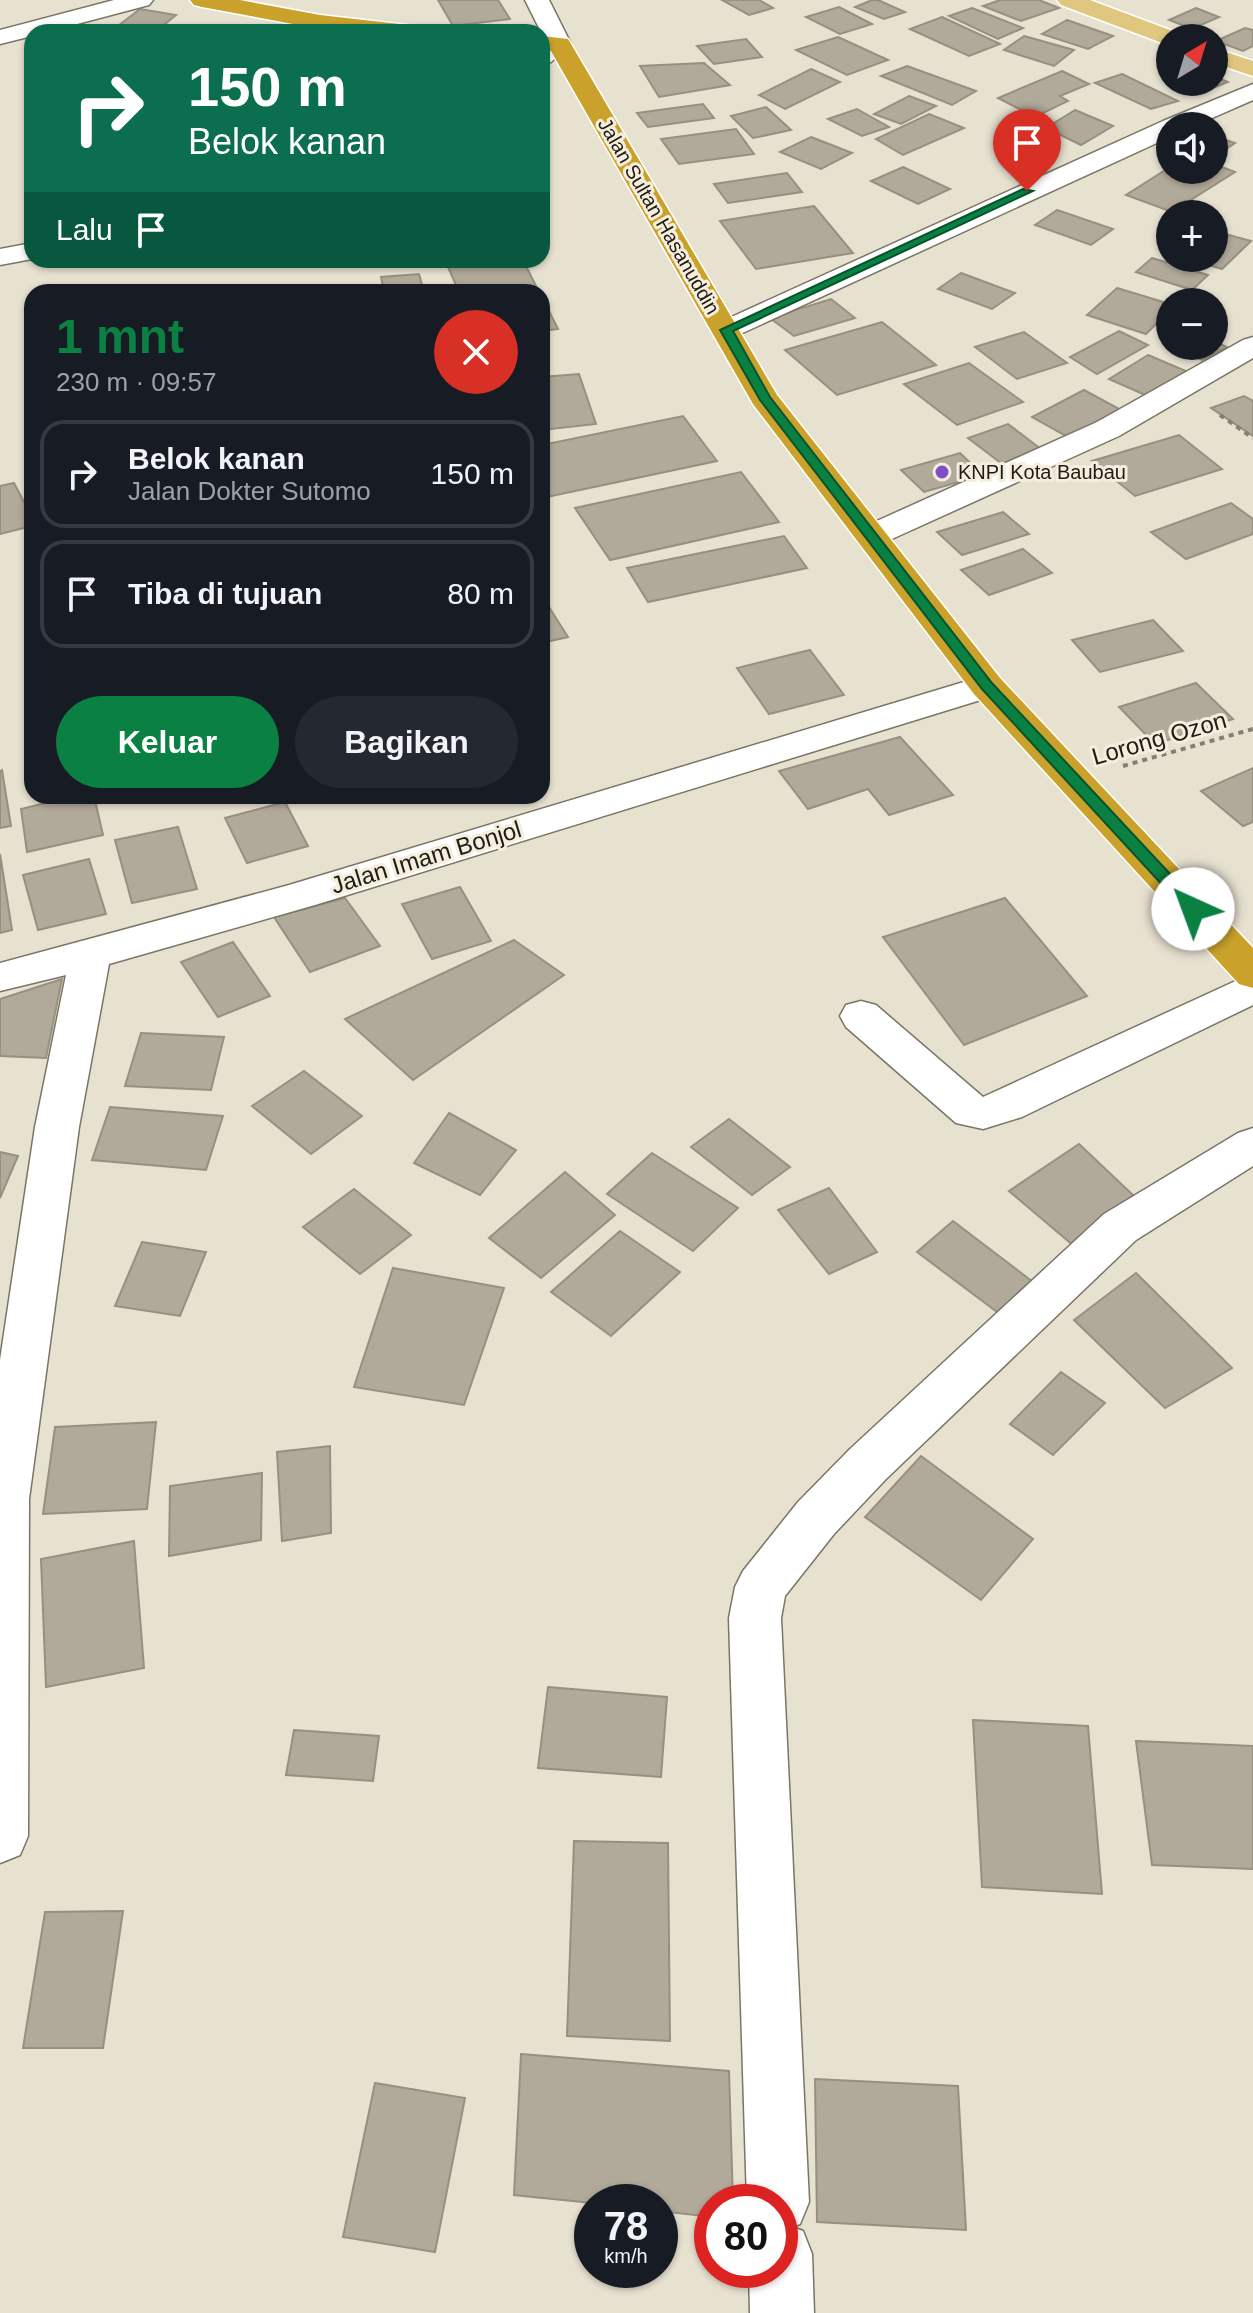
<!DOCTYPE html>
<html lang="id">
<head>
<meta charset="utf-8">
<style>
	:root { --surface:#171b24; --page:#242831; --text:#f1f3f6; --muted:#9ea1a6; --line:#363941; --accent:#0b8043 }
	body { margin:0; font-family:Arial,sans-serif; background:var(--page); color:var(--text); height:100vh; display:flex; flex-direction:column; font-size:30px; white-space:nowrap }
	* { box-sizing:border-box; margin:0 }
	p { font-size:26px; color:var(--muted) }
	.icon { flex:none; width:44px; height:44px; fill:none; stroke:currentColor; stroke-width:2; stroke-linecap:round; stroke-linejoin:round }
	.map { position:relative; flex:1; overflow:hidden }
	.drawer { position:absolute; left:24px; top:284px; width:526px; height:520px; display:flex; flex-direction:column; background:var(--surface); border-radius:24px; box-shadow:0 2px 6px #0004 }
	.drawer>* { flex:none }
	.guide { position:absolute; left:24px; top:24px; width:526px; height:244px; border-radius:24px; box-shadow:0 2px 6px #0004; background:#0b6e4f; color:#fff; overflow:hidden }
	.needle { width:52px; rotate:38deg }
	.fabs { position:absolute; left:1156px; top:24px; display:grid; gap:16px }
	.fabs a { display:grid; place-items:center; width:72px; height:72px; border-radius:50%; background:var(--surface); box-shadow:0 2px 6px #0004; font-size:40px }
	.speed { position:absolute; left:574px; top:2184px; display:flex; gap:16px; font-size:40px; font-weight:700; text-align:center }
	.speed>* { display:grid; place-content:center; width:104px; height:104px; border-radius:50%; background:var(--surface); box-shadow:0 2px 6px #0004; line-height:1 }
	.speed small { font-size:20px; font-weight:400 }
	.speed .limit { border:12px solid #d22; background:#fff; color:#111 }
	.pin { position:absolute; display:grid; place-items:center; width:68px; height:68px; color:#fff; margin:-82px -34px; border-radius:50% 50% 50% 0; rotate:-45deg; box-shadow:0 0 8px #0007 }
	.pin .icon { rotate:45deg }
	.me { position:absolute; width:88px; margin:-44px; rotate:317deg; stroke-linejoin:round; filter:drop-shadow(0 0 6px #0008) }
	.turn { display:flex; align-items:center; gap:28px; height:168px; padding:0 32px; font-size:36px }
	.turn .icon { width:104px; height:104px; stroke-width:2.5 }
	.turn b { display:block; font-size:56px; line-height:68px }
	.then { display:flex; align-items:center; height:76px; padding:0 32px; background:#0003; gap:16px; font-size:30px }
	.round { display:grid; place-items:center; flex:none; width:84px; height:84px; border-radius:42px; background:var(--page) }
	.head { display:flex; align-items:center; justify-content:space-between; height:136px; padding:0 32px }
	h1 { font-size:48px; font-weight:700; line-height:60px; color:var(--accent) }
	.button { display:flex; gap:16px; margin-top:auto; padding:16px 32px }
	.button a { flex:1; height:92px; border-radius:48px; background:var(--accent); color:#fff; font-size:32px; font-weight:700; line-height:92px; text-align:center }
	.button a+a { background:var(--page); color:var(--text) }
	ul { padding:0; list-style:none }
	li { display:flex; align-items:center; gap:24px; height:108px; margin:0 16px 12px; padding:0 16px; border:4px solid var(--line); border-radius:24px }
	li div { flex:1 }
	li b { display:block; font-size:30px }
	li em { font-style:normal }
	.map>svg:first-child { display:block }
	.building { fill:#b1aa9b; stroke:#969081; stroke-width:2 }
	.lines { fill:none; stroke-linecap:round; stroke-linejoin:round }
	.minor-casing { stroke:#7b7566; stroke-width:3 }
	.major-casing { stroke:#fff; stroke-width:3 }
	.highway-casing { stroke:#fff; stroke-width:3 }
	.path { stroke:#847f74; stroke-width:4; stroke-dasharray:5 5; stroke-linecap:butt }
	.minor { fill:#fff; fill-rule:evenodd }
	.major { fill:#dfc780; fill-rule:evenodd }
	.highway { fill:#caa22b; fill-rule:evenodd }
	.route { fill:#0b8043; stroke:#07532c; stroke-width:2 }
	.poi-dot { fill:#7f4fc7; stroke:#f5eedd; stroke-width:3 }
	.labels { text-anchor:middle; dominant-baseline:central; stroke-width:6; stroke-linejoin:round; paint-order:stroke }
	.far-street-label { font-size:20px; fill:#1f1c16; stroke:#f5eedd }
	.far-poi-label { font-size:20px; fill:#1f1c16; stroke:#f5eedd; text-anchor:start }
	.street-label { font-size:24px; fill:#1f1c16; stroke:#f5eedd }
</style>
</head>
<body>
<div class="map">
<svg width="1253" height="2313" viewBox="0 0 1253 2313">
	<rect width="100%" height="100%" fill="#e7e1d0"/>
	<g class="building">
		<path d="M438,0H498L510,19L453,26Z"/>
		<path d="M722,0H759L773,8L749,15Z"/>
		<path d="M872,0H878L905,12L884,19L855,7Z"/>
		<path d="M1000,0H1039L1059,8L1021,21L983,6Z"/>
		<path d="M839,7L872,24L840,34L806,17Z"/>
		<path d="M972,8L1023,28L998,39L949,16Z"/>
		<path d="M1196,8L1219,17L1192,29L1169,20Z"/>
		<path d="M140,9L176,15L155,32H110Z"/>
		<path d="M942,17L1000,44L969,56L910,29Z"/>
		<path d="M1067,20L1113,36L1088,49L1042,34Z"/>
		<path d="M1245,28L1253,30V46L1243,51L1216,41Z"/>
		<path d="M1024,36L1074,50L1054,66L1004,50Z"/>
		<path d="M838,37L888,60L847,75L796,50Z"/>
		<path d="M746,39L762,57L714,64L697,46Z"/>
		<path d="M704,63L730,85L659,97L640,66Z"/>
		<path d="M907,66L976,91L952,105L881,76Z"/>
		<path d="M811,69L840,82L785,109L759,95Z"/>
		<path d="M1062,71L1089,84L1060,96L1068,101L1035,117L998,98Z"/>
		<path d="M1122,74L1178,101L1151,109L1095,83Z"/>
		<path d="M1214,76L1228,82L1196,95L1171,84L1214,82Z"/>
		<path d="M909,96L936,106L901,124L874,114Z"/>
		<path d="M703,104L714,118L648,127L637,113Z"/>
		<path d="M766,107L791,130L753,138L731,116Z"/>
		<path d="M857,109L889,127L862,136L828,119Z"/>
		<path d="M1075,110L1113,126L1081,145L1046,128Z"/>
		<path d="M929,114L964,128L903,155L876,139Z"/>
		<path d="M736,129L754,154L679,164L661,139Z"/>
		<path d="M1214,136L1235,143L1214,157Z"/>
		<path d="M811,137L852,153L821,169L780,152Z"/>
		<path d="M1214,164L1235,172L1172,212L1126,195L1170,167V170H1214Z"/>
		<path d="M903,167L950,189L918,204L871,181Z"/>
		<path d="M787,173L802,192L728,203L714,184Z"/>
		<path d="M814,206L853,253L756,269L720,221Z"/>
		<path d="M1057,210L1113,229L1091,245L1035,225Z"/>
		<path d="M1214,231L1251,241L1222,269L1186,258H1214Z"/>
		<path d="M1152,258L1208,275L1192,290L1136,272Z"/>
		<path d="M498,260H523L539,292H459L448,267Z"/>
		<path d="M961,273L1015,293L992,309L938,289Z"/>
		<path d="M419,274L424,292H384L381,277Z"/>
		<path d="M1117,288L1170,304V310L1146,334L1087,315Z"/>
		<path d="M542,297L558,329L542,331Z"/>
		<path d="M831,299L855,318L794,336L770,318Z"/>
		<path d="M882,322L936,365L837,395L785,350Z"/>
		<path d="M1119,331L1148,345L1097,374L1070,357Z"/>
		<path d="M1024,332L1067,363L1017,379L975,347Z"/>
		<path d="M1214,341L1227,347L1202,360L1173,346H1214Z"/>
		<path d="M1148,355L1188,372L1150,397L1109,379Z"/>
		<path d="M969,363L1023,402L957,425L904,384Z"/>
		<path d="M579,374L596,424L542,430V377Z"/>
		<path d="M1084,390L1121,410L1068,437L1032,417Z"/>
		<path d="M1244,396L1253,401V436L1211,408Z"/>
		<path d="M683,416L717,461L542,498V445Z"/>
		<path d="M1008,424L1046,453L1006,467L968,438Z"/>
		<path d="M1179,435L1222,469L1135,496L1092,461Z"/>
		<path d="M960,453L983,475L924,492L901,470Z"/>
		<path d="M741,472L779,522L610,560L575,508Z"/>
		<path d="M14,483L32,517V526L0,534V486Z"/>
		<path d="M1231,503L1253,519V534L1186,559L1151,532Z"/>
		<path d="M1003,512L1029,534L962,555L937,532Z"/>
		<path d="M784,536L807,568L648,602L627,568Z"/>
		<path d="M1023,549L1052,573L989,595L961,570Z"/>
		<path d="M542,596L568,637L542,643Z"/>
		<path d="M1153,620L1183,651L1100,672L1072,640Z"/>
		<path d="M810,650L844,695L769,714L737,668Z"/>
		<path d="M1196,683L1233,719L1155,744L1119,707Z"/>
		<path d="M900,737L953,795L889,815L868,789L808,809L779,771Z"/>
		<path d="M1253,768V822L1243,826L1201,791Z"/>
		<path d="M2,770L11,826L0,828V771Z"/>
		<path d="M74,796H94L103,835L27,852L21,809Z"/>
		<path d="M285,802L308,846L247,863L225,818Z"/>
		<path d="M178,827L197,889L132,903L115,840Z"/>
		<path d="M0,854L12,930L0,933Z"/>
		<path d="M89,859L106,914L38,930L23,875Z"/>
		<path d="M460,887L491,941L432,959L402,904Z"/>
		<path d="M345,898L380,946L310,972L274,917Z"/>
		<path d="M1005,898L1087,996L964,1045L883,937Z"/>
		<path d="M514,940L564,975L413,1080L345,1019Z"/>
		<path d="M233,942L270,996L218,1017L181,962Z"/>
		<path d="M62,979L46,1058L0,1056V999Z"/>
		<path d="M141,1033L224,1037L211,1090L125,1086Z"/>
		<path d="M304,1071L362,1116L311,1154L252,1106Z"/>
		<path d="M110,1107L223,1116L206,1170L92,1160Z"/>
		<path d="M449,1113L516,1150L480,1195L414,1163Z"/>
		<path d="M729,1119L790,1167L752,1195L691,1147Z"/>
		<path d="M1079,1144L1135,1197L1075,1247L1009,1191Z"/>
		<path d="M0,1152L18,1156L0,1198Z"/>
		<path d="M652,1153L738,1208L693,1251L607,1194Z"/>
		<path d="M565,1172L615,1215L541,1278L489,1238Z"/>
		<path d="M829,1188L877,1252L829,1274L778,1210Z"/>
		<path d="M354,1189L411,1235L360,1274L303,1227Z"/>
		<path d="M953,1221L1033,1282L997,1312L917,1252Z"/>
		<path d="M620,1231L680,1272L611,1336L551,1292Z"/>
		<path d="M142,1242L206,1252L180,1316L115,1306Z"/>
		<path d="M393,1268L504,1288L464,1405L354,1387Z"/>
		<path d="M1136,1273L1232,1368L1165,1408L1074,1320Z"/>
		<path d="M1061,1372L1105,1403L1053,1455L1010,1424Z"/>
		<path d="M156,1422L147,1509L43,1514L55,1427Z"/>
		<path d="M330,1446L331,1533L282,1541L277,1452Z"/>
		<path d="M921,1456L1033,1539L981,1600L865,1517Z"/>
		<path d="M262,1473L261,1540L169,1556L170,1486Z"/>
		<path d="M134,1541L144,1668L46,1687L41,1559Z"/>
		<path d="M548,1687L667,1697L661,1777L538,1768Z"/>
		<path d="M973,1720L1088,1726L1102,1894L982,1887Z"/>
		<path d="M294,1730L379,1736L373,1781L286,1775Z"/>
		<path d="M1136,1741L1253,1746V1869L1152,1865Z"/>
		<path d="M574,1841L668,1843L670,2041L567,2036Z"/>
		<path d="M123,1911L103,2048H23L45,1912Z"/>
		<path d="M521,2054L729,2071L733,2202H712V2217L660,2211V2202L592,2203L514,2195Z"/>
		<path d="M815,2079L958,2086L966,2230L817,2222Z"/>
		<path d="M375,2083L465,2098L435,2252L343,2237Z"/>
	</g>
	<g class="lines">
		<defs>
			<g id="minor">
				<path d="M114,0H153L149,5L47,32H32V36L0,44V30Z"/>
				<path d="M525,0H549L571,44L551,62L542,64V45L546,42Z"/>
				<path d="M1253,84V100L1194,126H1170V137L736,336L726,339L716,336L711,330L716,324L1163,121Z"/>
				<path d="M32,243V259L0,265V249Z"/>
				<path d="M1253,337V358L1119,436L883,543L871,546L859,543L855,536L859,529L1097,422L1243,340Z"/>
				<path d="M987,675L1000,678L1005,686L1000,694L315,905L109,964L79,1127L29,1499L28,1836L20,1855L0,1863V1360L35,1127L66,975L0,991V963L289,885Z"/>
				<path d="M1253,973V1005L1022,1117L983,1129L956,1123L846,1027L840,1016L846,1005L861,1001L876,1005L983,1097Z"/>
				<path d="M1253,1128V1166L1136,1240L886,1479L834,1534L785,1596L781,1618L809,2202L800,2224L792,2227L803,2231L812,2254L814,2313H750L749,2270H780V2202H747L729,1618L735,1587L743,1571L798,1502L850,1449L1104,1214L1238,1133Z"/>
			</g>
			<g id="major">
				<path d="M1057,0H1090L1178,33L1182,38H1170V45L1162,43L1061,5Z"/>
				<path d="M1214,48L1253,61V76L1214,63Z"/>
			</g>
			<g id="highway">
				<path d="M190,0H240L320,15L408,25L416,27L420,32L320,29L202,7L194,5Z"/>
				<path d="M542,36L568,39L571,44L777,395L1000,678L1253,948V988L1239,984L974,694L753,404L551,51L542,50Z"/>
			</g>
		</defs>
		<use href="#minor" class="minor-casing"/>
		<use href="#major" class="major-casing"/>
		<use href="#highway" class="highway-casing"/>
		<g class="path">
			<path d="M1220,415L1253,438"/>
			<path d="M1123,766L1253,729"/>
		</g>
		<use href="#minor" class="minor"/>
		<use href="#major" class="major"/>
		<use href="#highway" class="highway"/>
	</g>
	<path class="route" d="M1023,189L1033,191L733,331L770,397L992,683L1199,905L1202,909L1193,915L1188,913L982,689L760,400L720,330Z"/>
	<circle class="poi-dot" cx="942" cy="472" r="8"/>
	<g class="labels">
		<g class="far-street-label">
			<text transform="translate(659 216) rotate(60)">Jalan Sultan Hasanuddin</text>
		</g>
		<g class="far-poi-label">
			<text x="958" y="472">KNPI Kota Baubau</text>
		</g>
		<g class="street-label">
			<text transform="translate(1159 738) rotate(-16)">Lorong Ozon</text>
			<text transform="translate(426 857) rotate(-17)">Jalan Imam Bonjol</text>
		</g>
	</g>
</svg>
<div class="fabs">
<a><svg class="needle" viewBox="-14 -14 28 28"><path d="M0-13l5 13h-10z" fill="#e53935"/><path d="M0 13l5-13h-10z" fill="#9ea1a6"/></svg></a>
<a><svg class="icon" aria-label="sound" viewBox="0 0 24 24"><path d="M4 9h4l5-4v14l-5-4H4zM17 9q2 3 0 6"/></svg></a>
<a>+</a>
<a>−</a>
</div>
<div class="speed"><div>78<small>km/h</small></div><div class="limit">80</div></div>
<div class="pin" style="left:1027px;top:191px;background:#d93025"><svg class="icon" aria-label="arrive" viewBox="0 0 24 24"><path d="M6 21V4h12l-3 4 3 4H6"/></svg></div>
<svg class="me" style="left:1193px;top:909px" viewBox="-20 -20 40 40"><circle r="19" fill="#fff"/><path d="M0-13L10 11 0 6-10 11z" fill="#0b8043"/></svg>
<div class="guide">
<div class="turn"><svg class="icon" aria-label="right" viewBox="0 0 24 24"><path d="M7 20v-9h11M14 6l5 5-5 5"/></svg><div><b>150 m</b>Belok kanan</div></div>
<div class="then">Lalu<svg class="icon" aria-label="arrive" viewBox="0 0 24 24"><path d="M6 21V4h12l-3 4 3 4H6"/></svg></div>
</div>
<section class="drawer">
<div class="head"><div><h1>1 mnt</h1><p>230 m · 09:57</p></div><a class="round" style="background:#d93025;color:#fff"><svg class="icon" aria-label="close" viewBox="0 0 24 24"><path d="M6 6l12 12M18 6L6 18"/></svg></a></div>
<ul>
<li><svg class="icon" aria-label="right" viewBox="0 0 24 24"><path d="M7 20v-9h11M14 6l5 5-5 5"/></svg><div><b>Belok kanan</b><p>Jalan Dokter Sutomo</p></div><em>150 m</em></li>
<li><svg class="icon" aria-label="arrive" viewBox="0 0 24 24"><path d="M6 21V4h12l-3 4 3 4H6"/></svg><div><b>Tiba di tujuan</b></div><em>80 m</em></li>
</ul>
<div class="button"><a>Keluar</a><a>Bagikan</a></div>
</section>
</div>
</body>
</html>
